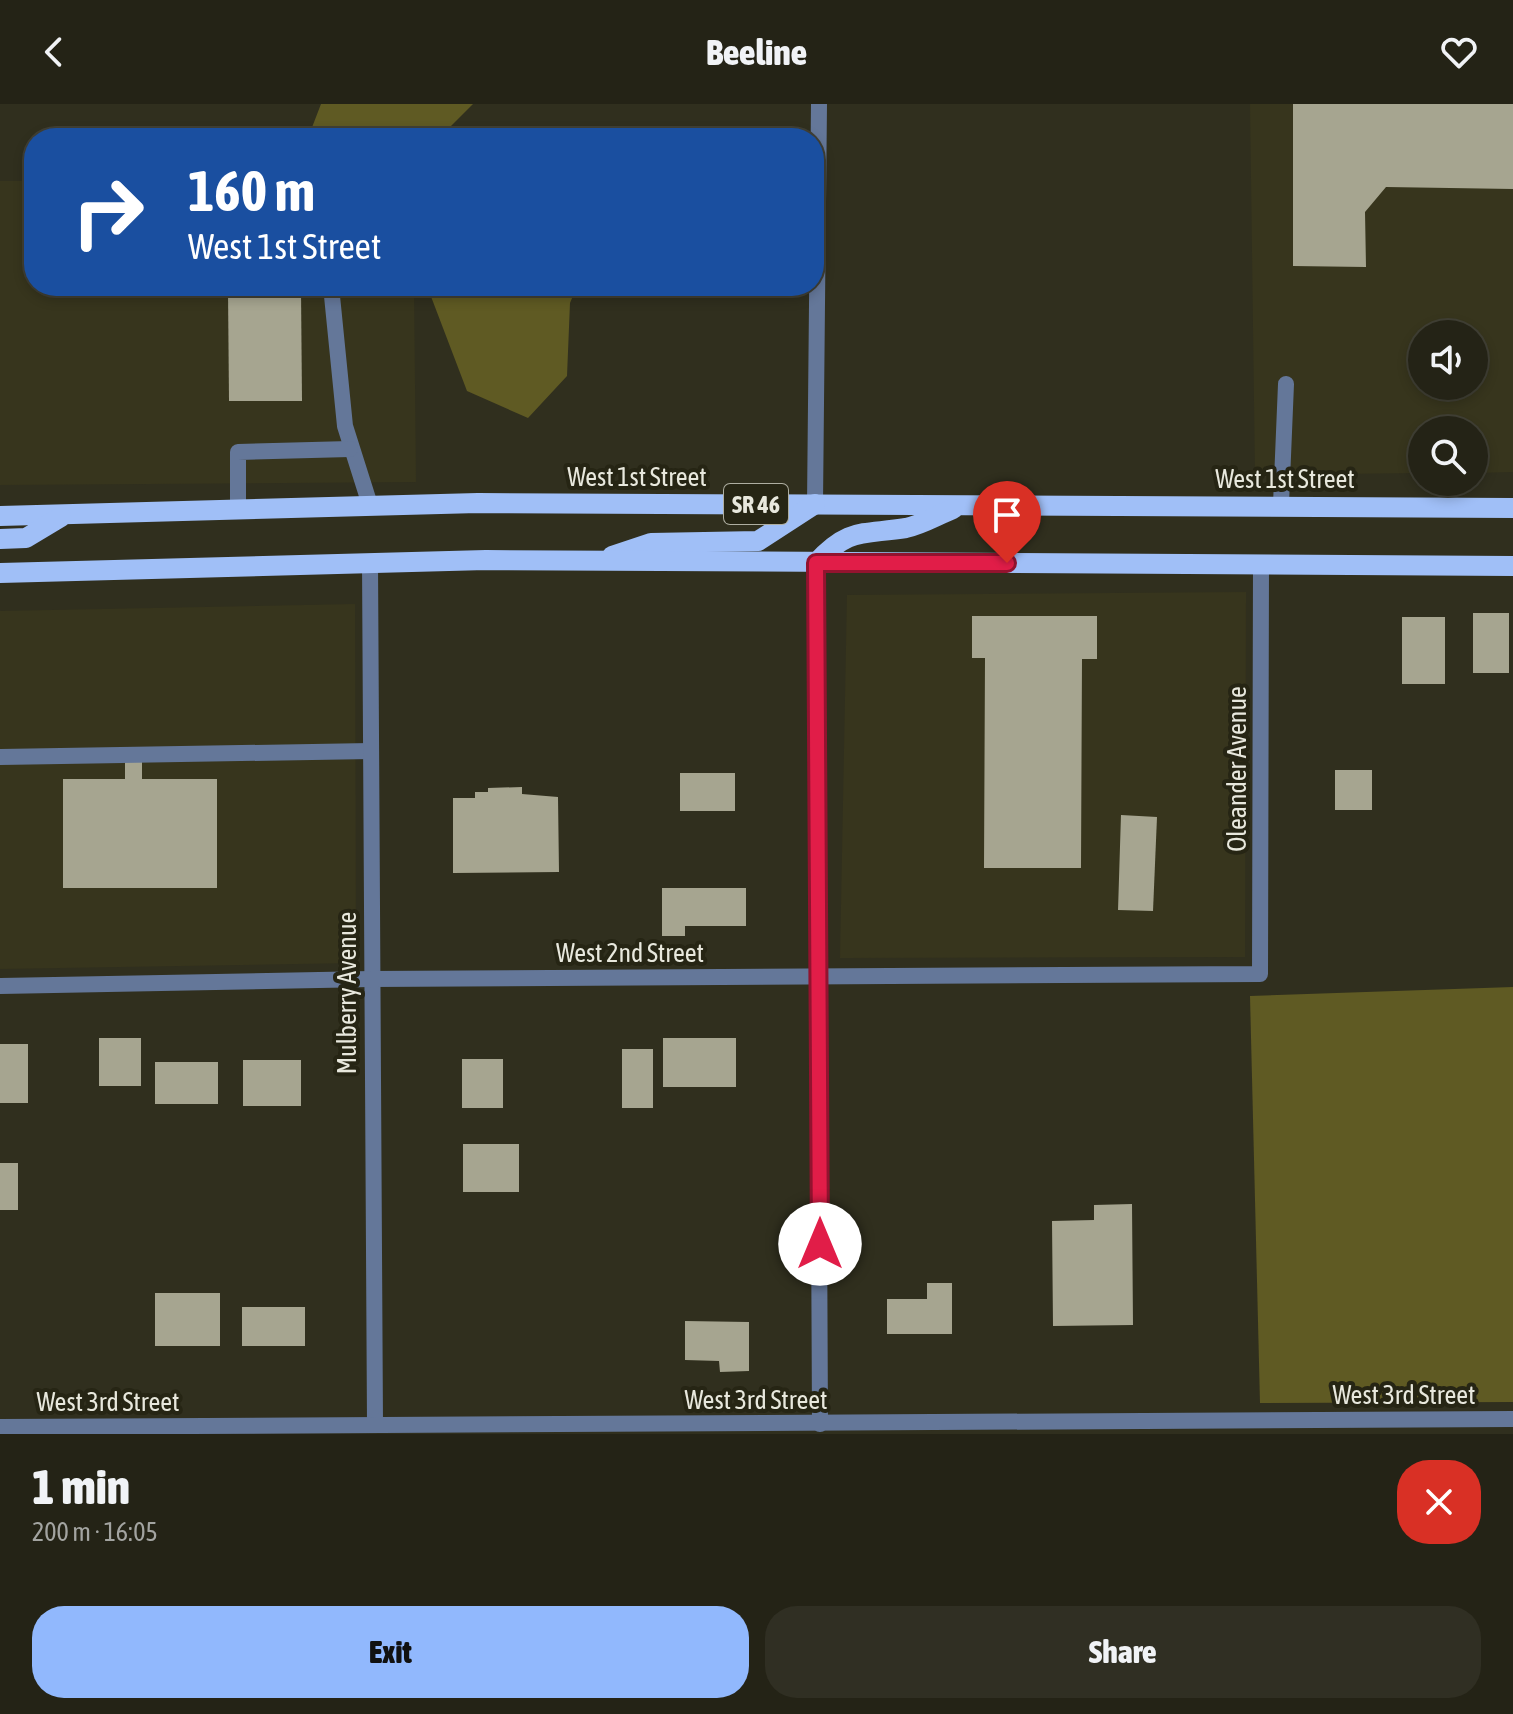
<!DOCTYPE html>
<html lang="en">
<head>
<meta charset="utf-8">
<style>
	:root { --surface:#242316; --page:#302f23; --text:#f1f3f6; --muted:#a3a4a1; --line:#414035; --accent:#91b8fd }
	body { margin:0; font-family:"Asap Condensed",sans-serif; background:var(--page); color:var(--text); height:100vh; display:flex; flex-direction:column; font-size:30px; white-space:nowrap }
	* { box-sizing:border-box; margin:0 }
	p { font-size:26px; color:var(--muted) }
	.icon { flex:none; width:44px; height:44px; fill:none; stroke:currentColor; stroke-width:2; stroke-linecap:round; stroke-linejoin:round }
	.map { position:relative; height:1330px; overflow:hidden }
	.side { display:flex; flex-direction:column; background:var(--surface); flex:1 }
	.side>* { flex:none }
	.guide { position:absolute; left:24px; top:24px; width:800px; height:168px; border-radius:32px; box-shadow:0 4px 12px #0003,0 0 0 2px var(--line); background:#1a4fa0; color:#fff; overflow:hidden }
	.fabs { position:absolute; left:1408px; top:216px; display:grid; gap:16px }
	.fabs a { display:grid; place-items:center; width:80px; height:80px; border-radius:50%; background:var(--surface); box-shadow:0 4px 12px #0003,0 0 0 2px var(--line); font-size:40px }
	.pin { position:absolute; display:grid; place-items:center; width:68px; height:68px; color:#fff; margin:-82px -34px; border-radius:50% 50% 50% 0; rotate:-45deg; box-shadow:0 0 8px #0007 }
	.pin .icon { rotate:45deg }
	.me { position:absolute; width:88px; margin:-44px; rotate:0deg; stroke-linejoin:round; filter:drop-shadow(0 0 6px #0008) }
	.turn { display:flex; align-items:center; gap:28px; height:168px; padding:0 32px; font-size:36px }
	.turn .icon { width:104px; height:104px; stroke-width:2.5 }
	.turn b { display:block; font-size:56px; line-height:68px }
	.round { display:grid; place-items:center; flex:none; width:84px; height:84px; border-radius:32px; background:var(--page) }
	.headline { display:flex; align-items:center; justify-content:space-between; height:136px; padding:0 32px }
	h1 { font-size:48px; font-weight:800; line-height:60px }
	.primary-button { display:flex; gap:16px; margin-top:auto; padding:16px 32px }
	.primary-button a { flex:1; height:92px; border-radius:32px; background:var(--accent); color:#111; font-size:32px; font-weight:800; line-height:92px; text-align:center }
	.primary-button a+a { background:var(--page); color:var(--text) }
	header { display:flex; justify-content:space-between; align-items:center; height:104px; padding:0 32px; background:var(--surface); font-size:36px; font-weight:800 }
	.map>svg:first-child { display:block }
	.built { fill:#37351d; fill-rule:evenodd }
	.forest { fill:#5f5a23 }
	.building { fill:#a6a590 }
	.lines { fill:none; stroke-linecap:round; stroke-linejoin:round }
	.service { stroke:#647799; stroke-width:16 }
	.minor { stroke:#647799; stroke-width:16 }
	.primary { stroke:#a0bff7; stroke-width:20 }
	.route-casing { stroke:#92132f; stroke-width:20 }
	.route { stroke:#e11d48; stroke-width:14 }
	.labels { text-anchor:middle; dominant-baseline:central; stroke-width:8; stroke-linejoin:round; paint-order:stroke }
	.shield { fill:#262514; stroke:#aeaea1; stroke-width:2 }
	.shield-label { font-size:24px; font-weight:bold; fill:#e8e8dd }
	.street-label { font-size:26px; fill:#e8e8dd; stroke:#262514 }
</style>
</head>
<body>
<header><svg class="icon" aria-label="back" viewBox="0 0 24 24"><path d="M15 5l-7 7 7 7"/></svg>Beeline<svg class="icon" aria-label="heart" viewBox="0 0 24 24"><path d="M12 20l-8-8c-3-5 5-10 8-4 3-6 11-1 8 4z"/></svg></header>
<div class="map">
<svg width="1513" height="1330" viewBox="0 0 1513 1330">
	<rect width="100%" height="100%" fill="#302f1e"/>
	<g class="built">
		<path d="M1250,0H1513V368L1474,369V326H1422V369L1255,371ZM1422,230H1474V282H1422Z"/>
		<path d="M0,77H34V182H414L416,378L0,381Z"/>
		<path d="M1246,488L1245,853L840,854L847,491Z"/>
		<path d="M355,500L356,859L0,865V507Z"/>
	</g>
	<g class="forest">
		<path d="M321,0H473L448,25L447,34H315L311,26Z"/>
		<path d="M427,182H577L570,199L567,272L528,314L467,287Z"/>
		<path d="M1513,883V1298L1260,1299L1250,892Z"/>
	</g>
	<g class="building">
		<path d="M1293,0H1513V85L1386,83L1365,108L1366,163L1293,162Z"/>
		<path d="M301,186L302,297H229L228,187Z"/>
		<rect x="1473" y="509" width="36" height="60"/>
		<path d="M972,512H1097V555H1082L1081,764H984L985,554H972Z"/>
		<rect x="1402" y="513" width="43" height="67"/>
		<path d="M125,658H142V675H217V784H63V675H125Z"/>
		<rect x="1335" y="666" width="37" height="40"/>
		<rect x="680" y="669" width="55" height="38"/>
		<path d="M522,683V690L558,693L559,768L453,769V694H475V688H488V684Z"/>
		<path d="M1121,711L1157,713L1153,807L1118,806Z"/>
		<path d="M662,784H746V822H685V832H662Z"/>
		<rect x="99" y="934" width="42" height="48"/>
		<rect x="663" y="934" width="73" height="49"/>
		<rect x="0" y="940" width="28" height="59"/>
		<rect x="622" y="945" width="31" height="59"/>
		<rect x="462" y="955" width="41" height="49"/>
		<rect x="243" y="956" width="58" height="46"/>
		<rect x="155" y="958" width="63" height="42"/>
		<rect x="463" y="1040" width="56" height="48"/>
		<rect x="0" y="1059" width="18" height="47"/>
		<path d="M1132,1100L1133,1221L1053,1222L1052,1117L1094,1116V1101Z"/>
		<path d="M927,1179H952V1230H887V1195H927Z"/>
		<rect x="155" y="1189" width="65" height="53"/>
		<rect x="242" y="1203" width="63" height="39"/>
		<path d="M685,1217L749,1218V1267L720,1268L719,1257L685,1256Z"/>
	</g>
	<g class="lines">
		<g class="service">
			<path d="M331,182L345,322L370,401"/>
			<path d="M1281,400L1286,280"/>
			<path d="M238,405V348L350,345"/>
			<path d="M0,653L371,647"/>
		</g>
		<g class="minor">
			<path d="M815,400L819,0"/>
			<path d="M370,458L375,1320"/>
			<path d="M816,459L820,1320"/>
			<path d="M0,882L371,875L1260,870L1261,460"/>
			<path d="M0,1323L1513,1315"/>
		</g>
		<g class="primary">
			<path d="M0,412L478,399L1513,404"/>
			<path d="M0,435L26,434L61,413"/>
			<path d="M612,452L651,439L758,437L815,400"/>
			<path d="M816,459C849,423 862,431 906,424C921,421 938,411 953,405"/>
			<path d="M0,469L486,456L1513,462"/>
		</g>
	</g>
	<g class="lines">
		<defs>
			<path id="route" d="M820,1140L816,459H1007"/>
		</defs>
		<use href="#route" class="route-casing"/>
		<use href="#route" class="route"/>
	</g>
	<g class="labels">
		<rect class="shield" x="724" y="380" width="64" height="40" rx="6"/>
		<g class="shield-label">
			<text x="756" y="400">SR 46</text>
		</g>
		<g class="street-label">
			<text x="637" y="373">West 1st Street</text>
			<text x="1285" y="375">West 1st Street</text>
			<text transform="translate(1237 665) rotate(-90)">Oleander Avenue</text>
			<text x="630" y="849">West 2nd Street</text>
			<text transform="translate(347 889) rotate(-90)">Mulberry Avenue</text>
			<text x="1404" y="1291">West 3rd Street</text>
			<text x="756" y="1296">West 3rd Street</text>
			<text x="108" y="1298">West 3rd Street</text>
		</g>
	</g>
</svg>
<div class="fabs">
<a><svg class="icon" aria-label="sound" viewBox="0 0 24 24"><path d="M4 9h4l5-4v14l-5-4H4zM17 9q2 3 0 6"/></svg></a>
<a><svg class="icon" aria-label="search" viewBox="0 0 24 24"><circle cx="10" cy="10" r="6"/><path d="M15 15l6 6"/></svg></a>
</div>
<div class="pin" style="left:1007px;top:459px;background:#d93025"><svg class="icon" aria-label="arrive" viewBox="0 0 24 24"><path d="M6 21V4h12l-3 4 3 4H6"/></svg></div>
<svg class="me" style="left:820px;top:1140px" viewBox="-20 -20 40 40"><circle r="19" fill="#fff"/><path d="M0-13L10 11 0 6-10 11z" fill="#e11d48"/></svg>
<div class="guide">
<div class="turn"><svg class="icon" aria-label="right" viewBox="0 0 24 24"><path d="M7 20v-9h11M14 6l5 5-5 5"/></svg><div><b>160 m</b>West 1st Street</div></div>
</div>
</div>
<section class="side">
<div class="headline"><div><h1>1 min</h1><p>200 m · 16:05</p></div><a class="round" style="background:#d93025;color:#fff"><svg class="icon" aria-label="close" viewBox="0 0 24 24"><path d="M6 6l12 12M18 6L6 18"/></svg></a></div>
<div class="primary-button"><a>Exit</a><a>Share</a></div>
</section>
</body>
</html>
